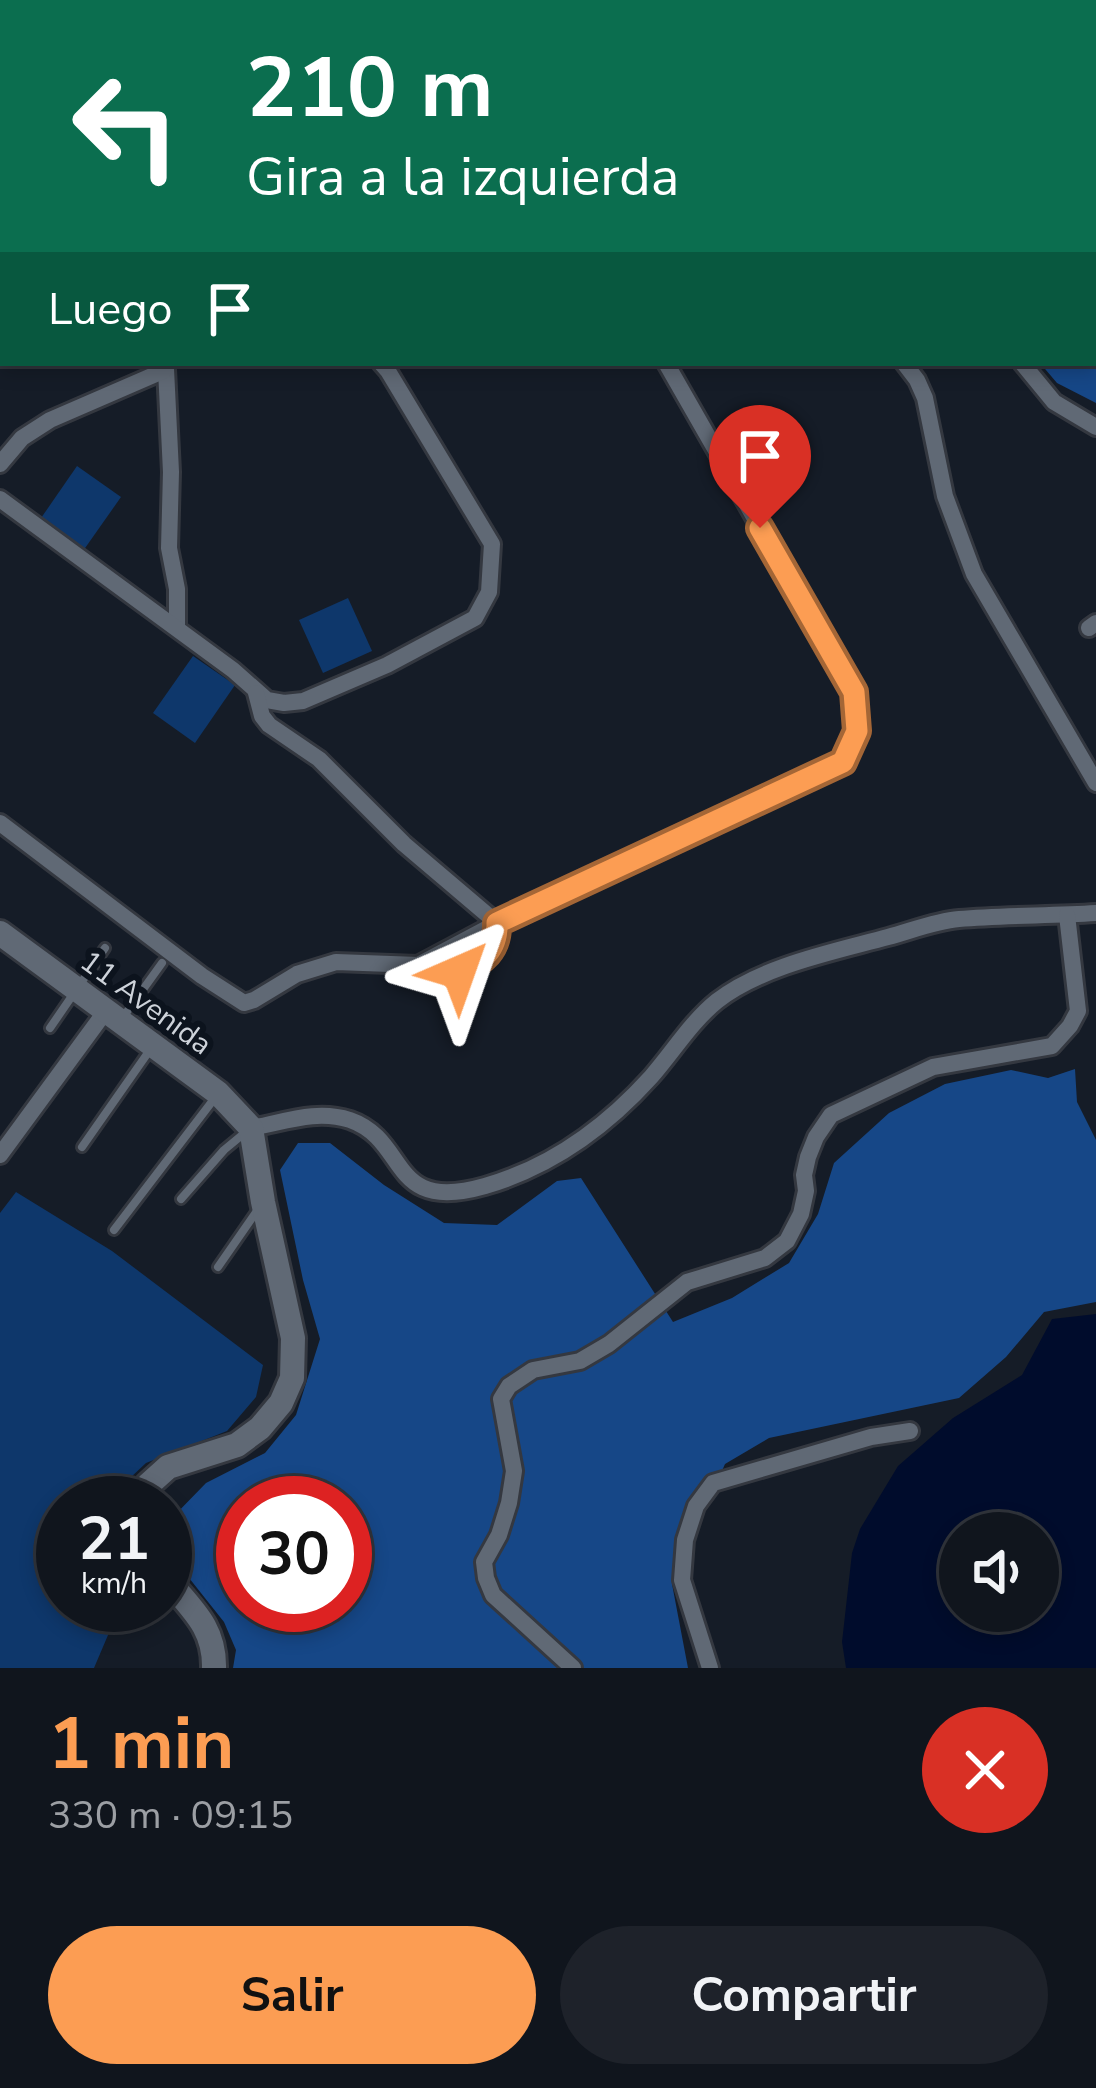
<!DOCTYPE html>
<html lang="es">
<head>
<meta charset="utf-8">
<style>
	:root { --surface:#10151d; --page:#1e222a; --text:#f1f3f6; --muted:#9c9fa4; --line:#30343b; --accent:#fc9d53 }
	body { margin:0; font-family:"Nunito Sans",sans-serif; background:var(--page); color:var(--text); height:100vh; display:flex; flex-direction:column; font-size:45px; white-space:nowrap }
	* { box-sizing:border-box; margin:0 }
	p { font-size:39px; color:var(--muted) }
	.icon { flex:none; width:66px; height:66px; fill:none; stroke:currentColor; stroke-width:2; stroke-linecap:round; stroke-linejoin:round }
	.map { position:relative; height:1668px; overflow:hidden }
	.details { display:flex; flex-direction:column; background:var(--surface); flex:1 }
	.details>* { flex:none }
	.guide { position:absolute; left:0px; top:0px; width:1098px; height:366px; box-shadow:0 6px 18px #0003,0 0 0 3px var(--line); background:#0b6e4f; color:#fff; overflow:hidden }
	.buttons { position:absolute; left:939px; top:1512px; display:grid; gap:24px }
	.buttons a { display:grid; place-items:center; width:120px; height:120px; border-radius:50%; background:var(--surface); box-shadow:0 6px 18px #0003,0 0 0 3px var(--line); font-size:60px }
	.speed { position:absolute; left:36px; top:1476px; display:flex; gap:24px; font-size:60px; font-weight:700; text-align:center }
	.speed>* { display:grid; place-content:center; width:156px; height:156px; border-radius:50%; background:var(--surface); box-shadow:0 6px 18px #0003,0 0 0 3px var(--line); line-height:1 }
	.speed small { font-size:30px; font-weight:400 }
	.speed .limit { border:18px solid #d22; background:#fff; color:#111 }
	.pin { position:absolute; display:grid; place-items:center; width:102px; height:102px; color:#fff; margin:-123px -51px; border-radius:50% 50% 50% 0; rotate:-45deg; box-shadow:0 0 12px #0007 }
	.pin .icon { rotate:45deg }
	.me { position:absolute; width:132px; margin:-66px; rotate:43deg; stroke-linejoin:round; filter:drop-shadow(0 0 9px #0008) }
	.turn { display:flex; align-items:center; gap:42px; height:252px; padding:0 48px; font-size:54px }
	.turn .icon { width:156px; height:156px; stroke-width:2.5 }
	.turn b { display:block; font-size:84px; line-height:102px }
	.then { display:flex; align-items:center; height:114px; padding:0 48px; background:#0003; gap:24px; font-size:45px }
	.round { display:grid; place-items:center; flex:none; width:126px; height:126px; border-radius:63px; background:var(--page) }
	.summary { display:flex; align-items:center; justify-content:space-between; height:204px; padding:0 48px }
	h1 { font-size:72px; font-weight:700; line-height:90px; color:var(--accent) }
	.action { display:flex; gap:24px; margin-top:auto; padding:24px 48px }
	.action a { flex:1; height:138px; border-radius:72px; background:var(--accent); color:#111; font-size:48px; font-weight:700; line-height:138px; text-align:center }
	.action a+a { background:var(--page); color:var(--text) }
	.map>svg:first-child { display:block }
	.green { fill:#0e376b }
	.forest { fill:#164787; fill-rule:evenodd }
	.water { fill:#000c2c; fill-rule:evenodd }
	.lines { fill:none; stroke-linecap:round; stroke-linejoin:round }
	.lane-casing { stroke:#343840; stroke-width:14 }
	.street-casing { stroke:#343840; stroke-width:22 }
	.secondary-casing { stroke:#343840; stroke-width:30 }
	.path { stroke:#727881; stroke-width:3; stroke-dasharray:3 9; stroke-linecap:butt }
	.lane { stroke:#606975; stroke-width:8 }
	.street { stroke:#606975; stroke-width:16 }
	.secondary { stroke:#606975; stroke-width:24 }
	.route-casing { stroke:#a46636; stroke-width:30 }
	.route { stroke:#fc9d53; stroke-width:21 }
	.labels { text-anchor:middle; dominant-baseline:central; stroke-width:12; stroke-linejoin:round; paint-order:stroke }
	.street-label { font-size:30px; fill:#ced3da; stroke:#0c131d }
</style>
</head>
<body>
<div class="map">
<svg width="1096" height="1668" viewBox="0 0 1096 1668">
	<rect width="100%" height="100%" fill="#151c27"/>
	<g class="green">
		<path d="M77,466L121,497L83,551L39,521Z"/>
		<path d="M348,598L372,651L323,673L299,620Z"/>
		<path d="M193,656L235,685L195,743L153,713Z"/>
		<path d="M16,1192L112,1251L263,1365L256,1397L227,1431L146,1463L113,1494L109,1503H63V1605H112L114,1621L94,1668H0V1213Z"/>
	</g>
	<g class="forest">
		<path d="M1095,25L1096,30V403L1057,383L1040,363H1095Z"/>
		<path d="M1075,1069L1077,1102L1096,1140V1302L1044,1312L1006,1357L959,1398L769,1438L725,1464L672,1584L688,1668H233L236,1650L224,1622L170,1554L171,1519L206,1483L265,1453L296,1415L320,1339L303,1280L280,1170L298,1143H330L384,1185L444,1223L497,1225L557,1181L581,1178L673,1322L732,1298L789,1263L818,1214L834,1163L889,1113L945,1084L1011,1070L1048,1078ZM243,1503H345V1605H243Z"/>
	</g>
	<path class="water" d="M1096,1314V1668H846L842,1642L852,1553L860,1529L898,1466L953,1418L1022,1375L1052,1319ZM960,1533H1038V1611H960Z"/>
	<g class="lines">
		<defs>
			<g id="lane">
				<path d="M121,1020L162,963"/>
				<path d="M50,1028L105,948"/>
				<path d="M82,1147L152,1047"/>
				<path d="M181,1199L224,1150L247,1131"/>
				<path d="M114,1230L214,1099"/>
				<path d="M218,1267L259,1208"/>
			</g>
			<g id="street">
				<path d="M90,0V3"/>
				<path d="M441,0L443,3"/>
				<path d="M0,59L3,61"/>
				<path d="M904,363L917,380L925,398L945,496L974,574L1096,783"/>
				<path d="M1022,363L1054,402L1096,427"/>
				<path d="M166,369L171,472L169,548L177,589V628"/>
				<path d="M0,464L22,438L50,420L163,371L168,363"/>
				<path d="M0,499L233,670L267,700L284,703L303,701L387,665L475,618L489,592L492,544L388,371L381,363"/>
				<path d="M1089,628L1096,623"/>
				<path d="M256,693L262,716L269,725L319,759L404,844L497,923L418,965"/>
				<path d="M0,823L202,976L244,1003L254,1000L297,974L336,962L418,965L459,972C483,962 497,950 497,923L843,762L857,731L854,692L666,363"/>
				<path d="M251,1128C285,1122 316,1109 350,1120C410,1141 387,1214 485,1186C551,1167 605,1128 651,1077C673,1052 691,1022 717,1001C762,966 833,952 888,937C911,931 935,921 959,919C1004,915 1050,916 1096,913"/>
				<path d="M0,1155L105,1012"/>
				<path d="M573,1668L493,1595L486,1578L484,1562L499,1535L509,1503L514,1471L501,1399L509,1386L533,1370L580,1361L609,1344L687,1282L765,1258L787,1241L801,1214L806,1191L804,1175L808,1157L816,1137L831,1115L933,1067L1052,1046L1070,1026L1078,1011L1067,915"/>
				<path d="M710,1668L682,1580L685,1540L696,1506L713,1483L871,1437L910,1431"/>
			</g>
			<g id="secondary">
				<path d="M0,933L218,1093L251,1128L263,1202L293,1338L292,1378L281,1403L260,1428L237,1445L168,1467L148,1485L139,1503"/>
				<path d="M165,1577C190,1608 215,1626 214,1668"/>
			</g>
		</defs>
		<use href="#lane" class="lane-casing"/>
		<use href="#street" class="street-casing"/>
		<use href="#secondary" class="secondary-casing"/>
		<g class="path">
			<path d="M0,338L3,330"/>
			<path d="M0,340L3,352"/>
			<path d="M0,367L3,361"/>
		</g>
		<use href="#lane" class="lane"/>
		<use href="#street" class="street"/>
		<use href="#secondary" class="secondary"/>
	</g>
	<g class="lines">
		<defs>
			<path id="route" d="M459,972C483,962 498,950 497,923L843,762L857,731L854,692L760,528"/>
		</defs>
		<use href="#route" class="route-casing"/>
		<use href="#route" class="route"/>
	</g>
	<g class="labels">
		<g class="street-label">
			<text transform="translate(146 1003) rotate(36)">11 Avenida</text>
		</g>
	</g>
</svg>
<div class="buttons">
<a><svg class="icon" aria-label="sound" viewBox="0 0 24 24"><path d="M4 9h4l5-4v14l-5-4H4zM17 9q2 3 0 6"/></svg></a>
</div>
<div class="speed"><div>21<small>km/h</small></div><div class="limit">30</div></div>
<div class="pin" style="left:760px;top:528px;background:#d93025"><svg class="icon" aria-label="arrive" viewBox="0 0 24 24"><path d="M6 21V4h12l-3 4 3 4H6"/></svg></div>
<svg class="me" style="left:459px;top:972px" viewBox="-20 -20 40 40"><path d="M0-17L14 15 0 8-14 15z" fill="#fc9d53" stroke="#fff" stroke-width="4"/></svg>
<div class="guide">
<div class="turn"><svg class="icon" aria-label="left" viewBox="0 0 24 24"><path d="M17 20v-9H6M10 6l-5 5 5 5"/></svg><div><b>210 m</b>Gira a la izquierda</div></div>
<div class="then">Luego<svg class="icon" aria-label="arrive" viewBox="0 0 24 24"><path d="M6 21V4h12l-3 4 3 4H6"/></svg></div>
</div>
</div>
<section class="details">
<div class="summary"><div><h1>1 min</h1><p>330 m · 09:15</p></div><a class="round" style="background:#d93025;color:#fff"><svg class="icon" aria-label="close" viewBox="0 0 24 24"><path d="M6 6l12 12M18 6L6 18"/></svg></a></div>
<div class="action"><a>Salir</a><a>Compartir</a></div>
</section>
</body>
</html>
